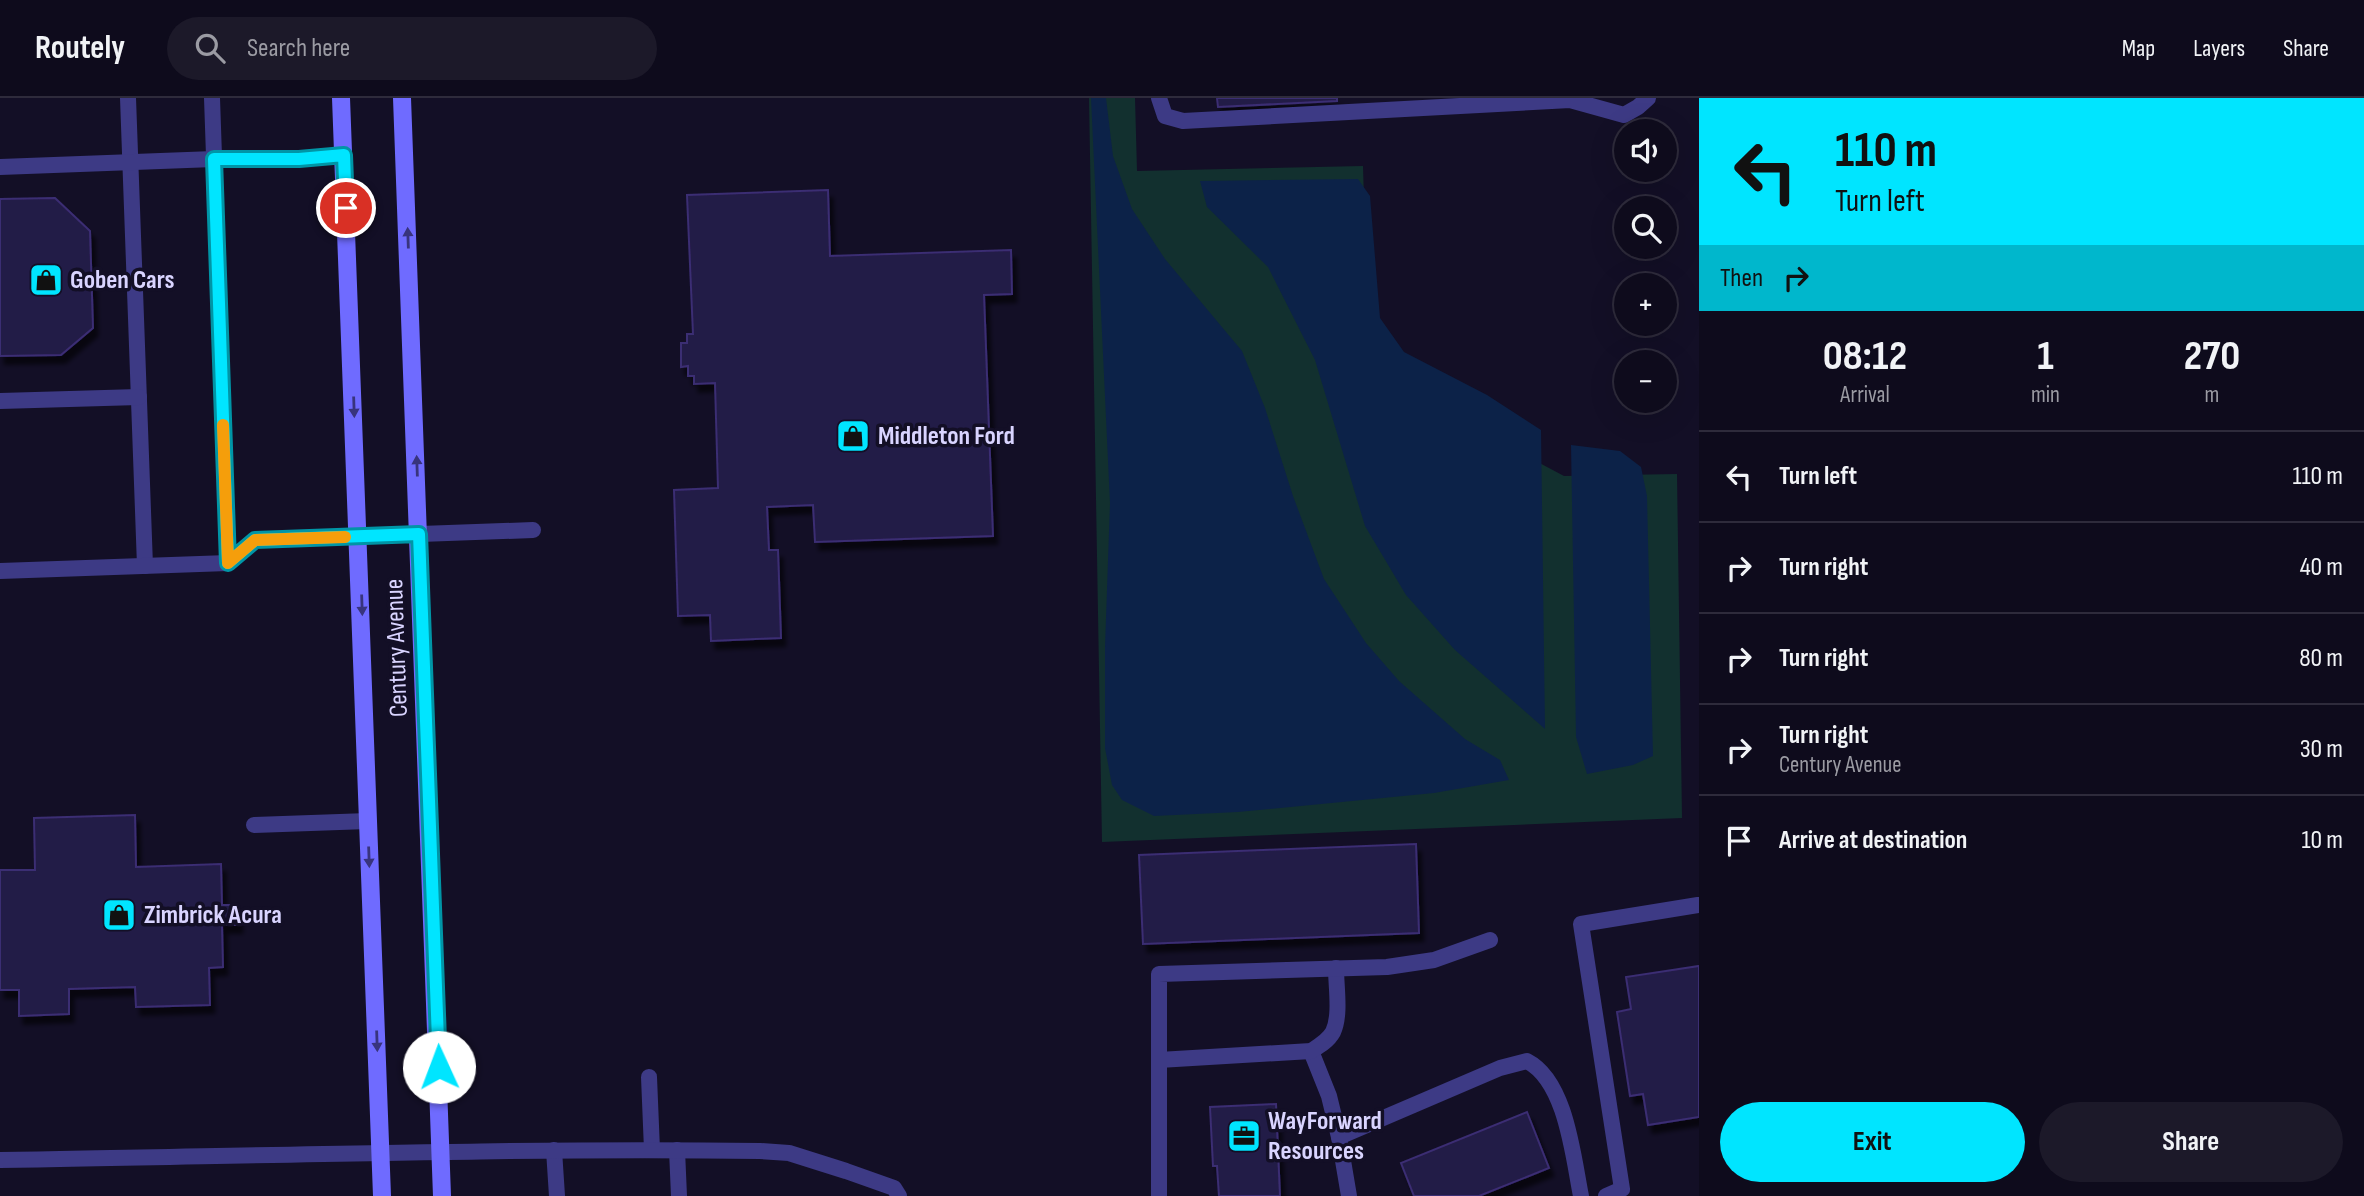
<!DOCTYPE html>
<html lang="en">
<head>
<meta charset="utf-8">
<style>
	:root { --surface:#0e0b1c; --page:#1c1929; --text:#f1f3f6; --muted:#9b9ba3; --line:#2e2b3b; --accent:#00e5ff }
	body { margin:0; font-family:"Sofia Sans Condensed",sans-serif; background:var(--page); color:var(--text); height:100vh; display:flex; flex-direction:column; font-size:26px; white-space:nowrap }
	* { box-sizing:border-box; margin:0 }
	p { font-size:23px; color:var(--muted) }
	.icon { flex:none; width:38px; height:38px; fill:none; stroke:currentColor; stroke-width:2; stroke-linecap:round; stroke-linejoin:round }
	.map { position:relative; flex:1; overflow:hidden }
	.drawer { display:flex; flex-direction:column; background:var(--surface); width:665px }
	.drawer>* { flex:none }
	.top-card { background:#00e5ff; color:#111; overflow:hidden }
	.buttons { position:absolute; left:1614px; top:21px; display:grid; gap:14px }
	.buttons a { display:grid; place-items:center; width:63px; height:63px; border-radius:50%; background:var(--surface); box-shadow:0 7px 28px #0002,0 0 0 2px var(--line); font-size:35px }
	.pin { position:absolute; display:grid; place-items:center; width:60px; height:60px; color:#fff; margin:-30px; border:4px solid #fff; border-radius:50%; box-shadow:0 2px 7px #0007 }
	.me { position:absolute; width:77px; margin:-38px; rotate:358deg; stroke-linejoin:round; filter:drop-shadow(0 0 5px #0008) }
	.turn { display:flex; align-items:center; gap:24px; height:147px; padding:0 21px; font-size:32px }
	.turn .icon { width:91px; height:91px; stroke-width:2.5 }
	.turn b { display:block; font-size:49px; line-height:60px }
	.then { display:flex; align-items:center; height:66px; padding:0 21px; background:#0003; gap:14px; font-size:26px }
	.eta { display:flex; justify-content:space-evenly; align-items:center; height:119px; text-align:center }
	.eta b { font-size:42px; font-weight:700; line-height:49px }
	.cta { display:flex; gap:14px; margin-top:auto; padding:14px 21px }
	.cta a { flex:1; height:80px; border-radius:42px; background:var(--accent); color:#111; font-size:28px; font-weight:700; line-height:80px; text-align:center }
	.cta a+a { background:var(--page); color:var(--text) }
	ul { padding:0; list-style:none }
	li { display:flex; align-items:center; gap:21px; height:91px; padding:0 21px; border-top:2px solid var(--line) }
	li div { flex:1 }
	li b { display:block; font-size:26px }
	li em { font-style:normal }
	header { display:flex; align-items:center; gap:42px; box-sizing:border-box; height:98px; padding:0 35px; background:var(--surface); border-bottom:2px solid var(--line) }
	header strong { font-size:33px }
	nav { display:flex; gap:38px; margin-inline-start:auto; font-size:24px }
	.search { width:490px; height:63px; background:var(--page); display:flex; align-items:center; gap:18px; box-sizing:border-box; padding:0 24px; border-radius:38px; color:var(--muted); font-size:26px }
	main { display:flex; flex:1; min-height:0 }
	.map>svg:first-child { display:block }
	.green { fill:#12302f }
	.water { fill:#0c2248 }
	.building { fill:#241b47; stroke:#3b2d73; stroke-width:2; filter:url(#shadow) }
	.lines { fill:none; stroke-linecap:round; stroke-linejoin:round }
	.lane { stroke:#3d3a85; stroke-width:16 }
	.secondary { stroke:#6f6bff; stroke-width:18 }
	.oneway { fill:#38347d }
	.route-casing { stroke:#0095a6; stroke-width:18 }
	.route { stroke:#00e5ff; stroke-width:12 }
	.slow { stroke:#f59e0b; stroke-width:12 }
	.labels { text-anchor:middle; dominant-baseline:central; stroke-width:7; stroke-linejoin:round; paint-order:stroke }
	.poi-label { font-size:26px; font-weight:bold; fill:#d9d4ff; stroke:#130f26; text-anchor:start }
	.street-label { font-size:26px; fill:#d9d4ff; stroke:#130f26 }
</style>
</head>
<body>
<header>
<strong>Routely</strong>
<div class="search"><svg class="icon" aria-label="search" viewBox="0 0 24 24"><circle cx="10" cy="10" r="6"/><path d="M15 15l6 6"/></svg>Search here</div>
<nav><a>Map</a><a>Layers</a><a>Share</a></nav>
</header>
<main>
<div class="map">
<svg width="1699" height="1098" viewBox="0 0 1699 1098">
	<defs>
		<filter id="shadow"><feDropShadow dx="4.5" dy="8" stdDeviation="2" flood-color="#0009"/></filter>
	</defs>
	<rect width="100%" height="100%" fill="#130f26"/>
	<path class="green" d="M1089,0H1135L1137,73L1363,68L1369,274L1564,378L1677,376L1682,720L1102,744Z"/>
	<g class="water">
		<path d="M1091,0H1106L1113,58L1132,111L1165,161L1242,253L1265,310L1293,398L1324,481L1366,545L1399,583L1465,641L1500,662L1509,682L1434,695L1238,714L1154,718L1122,702L1112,687L1105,650V549L1110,405Z"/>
		<path d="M1358,81L1370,98L1380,220L1404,254L1487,297L1541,332L1545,631L1455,552L1406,497L1365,428L1315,262L1268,169L1207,109L1200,83Z"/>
		<path d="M1571,347L1620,353L1641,369L1647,398L1653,658L1633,667L1587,676L1576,639Z"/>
	</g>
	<g class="building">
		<path d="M1217,0H1337V3L1218,9Z"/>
		<path d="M828,92L830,158L1011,152L1012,196L984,197L993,438L815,444L813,407L767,409L769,452H778L781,540L711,543L710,517L678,518L674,392L718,390L715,285L694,286V278H688V268L681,269V245H687V236H693L687,97Z"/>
		<path d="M55,100L90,133L93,230L61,257L0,258V101Z"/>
		<path d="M135,717L136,769L221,766L222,807H237L238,827H222L223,869L209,870L210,907L136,909L135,889L69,891V916L19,918V892H0V772H35L34,720Z"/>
		<path d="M1416,746L1419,835L1143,846L1139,757Z"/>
		<path d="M1699,868V1019L1648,1027L1643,996L1630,998L1617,914L1631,911L1626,879Z"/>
		<path d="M1276,1006L1280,1098H1219L1217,1068H1213L1210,1009Z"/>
		<path d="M1527,1014L1549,1070L1479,1098H1414L1401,1065Z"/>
	</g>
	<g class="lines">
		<g class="lane">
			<path d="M128,0L145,468"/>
			<path d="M212,0L228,465"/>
			<path d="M1159,0L1165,18L1183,23L1570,2L1624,17L1638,9L1648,0"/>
			<path d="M0,69L214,61H299L344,57"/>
			<path d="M0,303L139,299"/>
			<path d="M0,473L228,465L255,442L533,432"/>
			<path d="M254,727L368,723"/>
			<path d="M1311,953L1329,998L1339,1039L1349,1098"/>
			<path d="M1159,962L1311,953C1319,948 1328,943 1333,934C1341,917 1336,889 1336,870"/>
			<path d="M649,979L652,1052"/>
			<path d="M1339,1039L1500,970L1527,963C1566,983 1573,1058 1581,1098"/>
			<path d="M554,1052L557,1098"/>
			<path d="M677,1052L679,1098"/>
			<path d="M0,1062C253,1058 506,1050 760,1053L789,1055L846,1073L894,1090L899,1098"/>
			<path d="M1159,1098V876L1387,869L1434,862L1490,842"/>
			<path d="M1606,1098L1622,1091L1581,826L1698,807"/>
		</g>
		<g class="secondary">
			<path d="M341,0L382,1098"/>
			<path d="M402,0L442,1098"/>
		</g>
	</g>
	<defs><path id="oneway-solid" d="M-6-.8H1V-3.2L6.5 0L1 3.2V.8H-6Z" transform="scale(1.75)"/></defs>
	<g class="oneway">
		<use href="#oneway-solid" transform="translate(408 140) rotate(-92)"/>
		<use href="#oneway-solid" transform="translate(354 309) rotate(88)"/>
		<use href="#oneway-solid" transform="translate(417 368) rotate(-92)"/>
		<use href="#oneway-solid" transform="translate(362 507) rotate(88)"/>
		<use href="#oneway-solid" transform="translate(369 759) rotate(88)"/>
		<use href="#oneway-solid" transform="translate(377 943) rotate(88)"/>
	</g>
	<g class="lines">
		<defs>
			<path id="route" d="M346,110L344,57L299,61H214L228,465L255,442L419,436L439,969"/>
		</defs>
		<use href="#route" class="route-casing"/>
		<use href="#route" class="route"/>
		<path class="slow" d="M223,327L228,465L255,442L345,439"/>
	</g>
	<defs>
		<symbol id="shop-square" viewBox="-11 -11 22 22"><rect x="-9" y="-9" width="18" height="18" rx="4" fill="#00e5ff" stroke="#130f26"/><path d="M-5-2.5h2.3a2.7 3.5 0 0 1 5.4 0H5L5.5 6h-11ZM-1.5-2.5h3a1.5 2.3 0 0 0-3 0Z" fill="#111"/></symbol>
		<symbol id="office-square" viewBox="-11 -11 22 22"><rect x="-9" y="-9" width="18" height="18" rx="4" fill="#00e5ff" stroke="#130f26"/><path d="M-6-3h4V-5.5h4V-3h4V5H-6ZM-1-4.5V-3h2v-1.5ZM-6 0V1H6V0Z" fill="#111"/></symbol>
	</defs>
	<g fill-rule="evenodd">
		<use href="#shop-square" x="27" y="163" width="38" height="38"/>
		<use href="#shop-square" x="834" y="319" width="38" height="38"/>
		<use href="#shop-square" x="100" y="798" width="38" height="38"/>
		<use href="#office-square" x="1225" y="1019" width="38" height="38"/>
	</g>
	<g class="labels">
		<g class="poi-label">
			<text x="70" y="182">Goben Cars</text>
			<text x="878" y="338">Middleton Ford</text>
			<text x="144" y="817">Zimbrick Acura</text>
			<text x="1268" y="1023">WayForward<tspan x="1268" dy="30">Resources</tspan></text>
		</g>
		<g class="street-label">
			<text transform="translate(397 550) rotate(-92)">Century Avenue</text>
		</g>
	</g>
</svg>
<div class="buttons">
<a><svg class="icon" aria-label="sound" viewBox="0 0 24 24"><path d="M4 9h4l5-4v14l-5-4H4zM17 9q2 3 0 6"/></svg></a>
<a><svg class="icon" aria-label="search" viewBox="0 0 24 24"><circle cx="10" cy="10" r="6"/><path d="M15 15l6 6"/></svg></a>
<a>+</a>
<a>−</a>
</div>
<div class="pin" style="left:346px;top:110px;background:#d93025"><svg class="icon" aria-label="arrive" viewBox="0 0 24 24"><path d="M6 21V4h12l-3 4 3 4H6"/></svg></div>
<svg class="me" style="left:439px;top:969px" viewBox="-20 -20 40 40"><circle r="19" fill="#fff"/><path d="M0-13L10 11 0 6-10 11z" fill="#00e5ff"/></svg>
</div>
<section class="drawer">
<div class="top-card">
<div class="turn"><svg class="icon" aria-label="left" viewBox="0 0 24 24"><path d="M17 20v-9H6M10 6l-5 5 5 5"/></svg><div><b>110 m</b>Turn left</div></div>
<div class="then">Then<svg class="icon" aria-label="right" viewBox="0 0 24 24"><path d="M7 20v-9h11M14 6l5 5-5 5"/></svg></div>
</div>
<div class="eta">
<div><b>08:12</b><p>Arrival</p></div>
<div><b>1</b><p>min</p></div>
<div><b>270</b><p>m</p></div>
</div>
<ul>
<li><svg class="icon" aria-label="left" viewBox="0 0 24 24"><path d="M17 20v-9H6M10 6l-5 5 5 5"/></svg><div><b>Turn left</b></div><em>110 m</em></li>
<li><svg class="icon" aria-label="right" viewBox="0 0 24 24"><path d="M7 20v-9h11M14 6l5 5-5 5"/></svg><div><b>Turn right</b></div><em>40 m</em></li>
<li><svg class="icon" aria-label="right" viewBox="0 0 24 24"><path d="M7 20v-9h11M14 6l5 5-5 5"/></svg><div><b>Turn right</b></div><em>80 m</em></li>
<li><svg class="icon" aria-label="right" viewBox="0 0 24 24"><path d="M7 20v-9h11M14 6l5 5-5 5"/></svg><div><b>Turn right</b><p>Century Avenue</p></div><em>30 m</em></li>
<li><svg class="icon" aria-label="arrive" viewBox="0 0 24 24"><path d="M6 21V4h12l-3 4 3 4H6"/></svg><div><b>Arrive at destination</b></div><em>10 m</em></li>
</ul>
<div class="cta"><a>Exit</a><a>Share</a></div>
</section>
</main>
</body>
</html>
